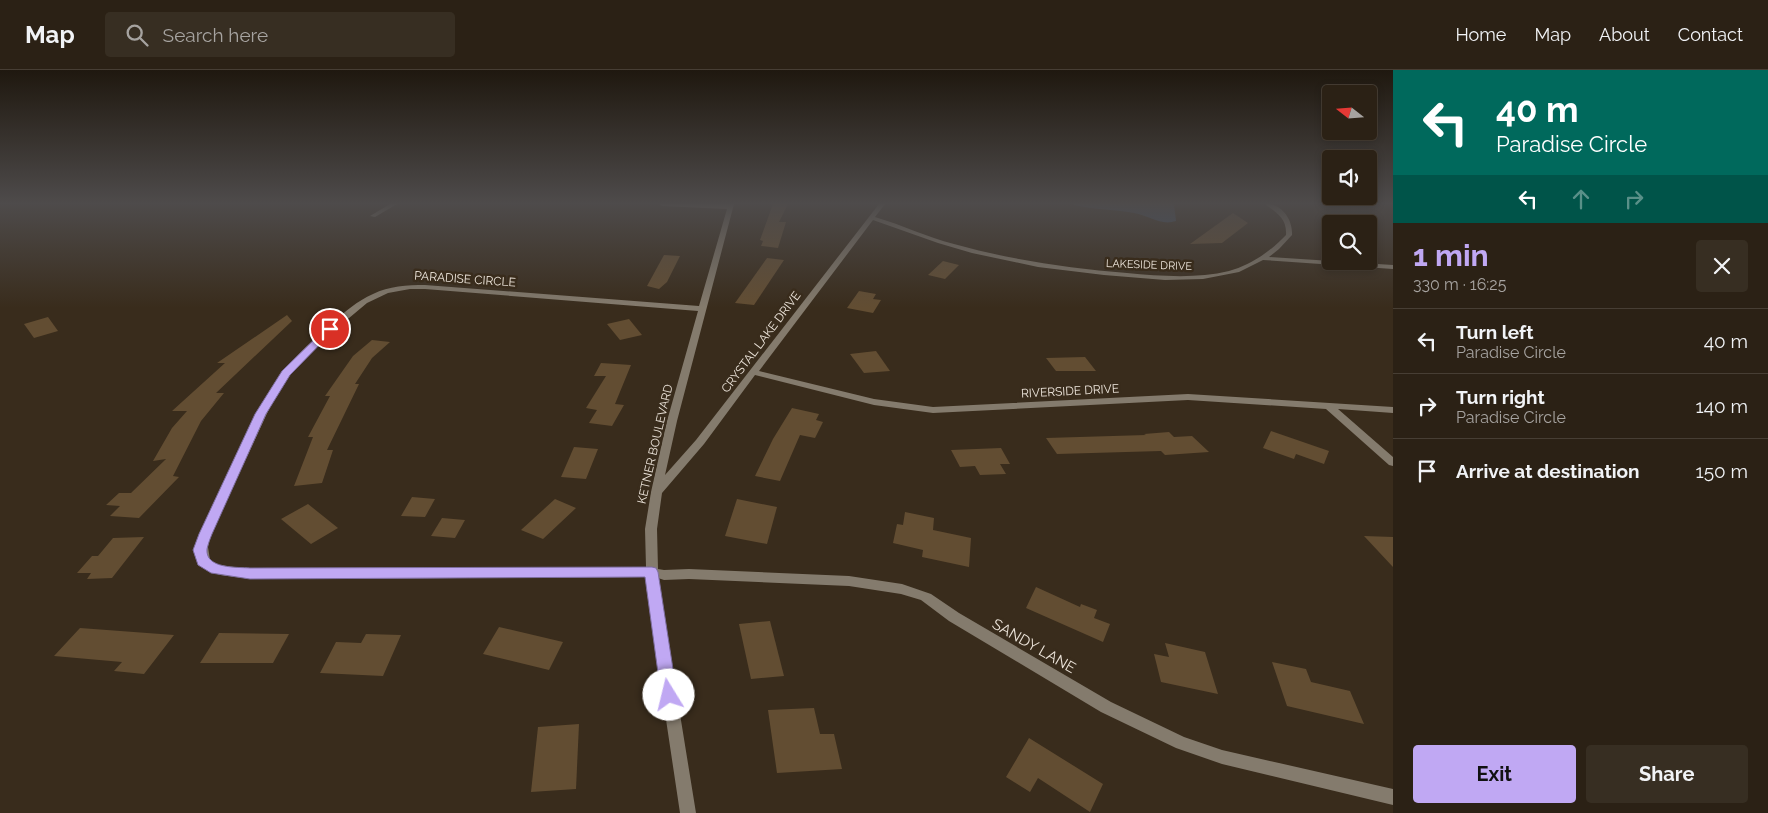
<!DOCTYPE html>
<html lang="en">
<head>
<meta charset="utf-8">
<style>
	:root { --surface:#2b2115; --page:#372e22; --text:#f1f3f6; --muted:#a6a3a0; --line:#473e34; --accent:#c0a8f3 }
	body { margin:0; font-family:Raleway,sans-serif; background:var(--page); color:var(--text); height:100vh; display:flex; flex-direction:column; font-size:19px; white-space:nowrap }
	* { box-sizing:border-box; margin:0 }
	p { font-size:16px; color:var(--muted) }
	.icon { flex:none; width:28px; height:28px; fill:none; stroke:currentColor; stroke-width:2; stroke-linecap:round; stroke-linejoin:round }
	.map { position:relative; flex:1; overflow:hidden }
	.side { display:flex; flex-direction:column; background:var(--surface); width:375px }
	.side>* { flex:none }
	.hud { background:#00695c; color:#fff; overflow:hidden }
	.needle { width:32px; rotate:287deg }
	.buttons { position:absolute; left:1322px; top:15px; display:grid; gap:10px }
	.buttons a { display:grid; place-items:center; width:55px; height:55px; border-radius:5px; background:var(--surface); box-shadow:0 2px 8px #0003,0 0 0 1px var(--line); font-size:25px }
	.pin { position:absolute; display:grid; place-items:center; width:42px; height:42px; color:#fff; margin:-21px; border:2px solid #fff; border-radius:50%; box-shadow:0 1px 5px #0007 }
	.me { position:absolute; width:55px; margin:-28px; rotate:351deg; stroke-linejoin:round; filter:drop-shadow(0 0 4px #0008) }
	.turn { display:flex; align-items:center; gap:18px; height:105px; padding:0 20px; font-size:22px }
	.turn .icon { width:65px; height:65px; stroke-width:2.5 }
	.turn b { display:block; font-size:35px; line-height:42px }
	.lanes { display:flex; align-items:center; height:48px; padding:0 20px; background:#0003; justify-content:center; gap:25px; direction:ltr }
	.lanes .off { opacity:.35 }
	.round { display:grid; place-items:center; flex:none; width:52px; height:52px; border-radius:5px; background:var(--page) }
	.overview { display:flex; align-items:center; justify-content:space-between; height:85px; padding:0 20px }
	h1 { font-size:30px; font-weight:700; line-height:38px; color:var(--accent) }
	.primary-button { display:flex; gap:10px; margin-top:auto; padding:10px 20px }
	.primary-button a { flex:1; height:58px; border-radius:5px; background:var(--accent); color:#111; font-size:20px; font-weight:700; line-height:58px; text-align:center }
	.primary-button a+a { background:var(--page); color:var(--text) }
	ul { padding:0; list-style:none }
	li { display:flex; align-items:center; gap:15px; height:65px; padding:0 20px; border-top:1px solid var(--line) }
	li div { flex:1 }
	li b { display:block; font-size:19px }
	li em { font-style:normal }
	header { display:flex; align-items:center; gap:30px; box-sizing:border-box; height:70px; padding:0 25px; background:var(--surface); border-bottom:1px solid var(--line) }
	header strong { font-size:24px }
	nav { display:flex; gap:28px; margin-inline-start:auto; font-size:18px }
	.search { width:350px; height:45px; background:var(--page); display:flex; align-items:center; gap:12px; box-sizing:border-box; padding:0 18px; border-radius:5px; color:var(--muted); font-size:19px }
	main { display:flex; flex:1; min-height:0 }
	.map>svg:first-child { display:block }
	.water { fill:#3e516b }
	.building { fill:#624d32 }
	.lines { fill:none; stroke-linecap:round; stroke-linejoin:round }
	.street { fill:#847b6d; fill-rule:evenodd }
	.route { fill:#c0a8f3; stroke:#7d6d9e }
	.labels { text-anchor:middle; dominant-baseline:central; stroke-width:5; stroke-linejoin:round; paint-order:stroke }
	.far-street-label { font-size:11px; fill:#ece4da; stroke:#392c1c }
	.street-label { font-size:12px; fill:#ece4da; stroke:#392c1c }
	.near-street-label { font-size:15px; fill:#ece4da; stroke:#392c1c }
</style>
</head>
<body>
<header>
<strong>Map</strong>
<div class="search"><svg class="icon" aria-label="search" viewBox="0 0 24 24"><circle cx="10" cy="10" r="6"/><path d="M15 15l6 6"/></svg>Search here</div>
<nav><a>Home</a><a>Map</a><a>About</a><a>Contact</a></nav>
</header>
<main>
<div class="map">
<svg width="1393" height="743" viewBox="0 0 1393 743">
	<rect width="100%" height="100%" fill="#392c1c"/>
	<path class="water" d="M1071,134H1174L1176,151C1161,156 1150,146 1134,143C1113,139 1093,140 1071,134Z"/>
	<g class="building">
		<path d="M773,134H788L779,152H786L778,178L761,176L763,171L760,170Z"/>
		<path d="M1233,143L1248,153L1222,173L1190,174Z"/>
		<path d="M664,185L680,186L667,212L659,219L647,216Z"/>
		<path d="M767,188L784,190L754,235L735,233Z"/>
		<path d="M943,191L959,195L945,209L928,205Z"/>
		<path d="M859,221L876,224L873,229L881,230L873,243L847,238Z"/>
		<path d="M287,245L292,251L216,323H224L201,351L173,406L179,407L139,448L110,446L120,436L106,435L119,423H131L166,389L153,391L172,358L187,341H172L225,293H217Z"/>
		<path d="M48,247L58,261L34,268L24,254Z"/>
		<path d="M629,249L642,265L620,270L607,254Z"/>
		<path d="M372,270L390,272L372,288L355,314H359L327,380H333L322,413L294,416L313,367H308L330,326H325L353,286Z"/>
		<path d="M876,281L890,301L864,303L850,284Z"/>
		<path d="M1085,287L1096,301H1056L1046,288Z"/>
		<path d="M601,293L631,295L615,334L624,335L612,356L589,353L597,340L586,338L606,306H594Z"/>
		<path d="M792,338L819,344L816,350L823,352L815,368L800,365L780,411L755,406L773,369Z"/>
		<path d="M1271,361L1329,381L1324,394L1296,384L1294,389L1263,378Z"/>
		<path d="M1169,362L1174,367L1192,366L1209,382L1165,385L1161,381L1057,384L1046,368L1146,365L1144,364Z"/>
		<path d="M574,377L598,379L586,409L561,407Z"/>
		<path d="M1001,378L1010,394H1000L1006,404L980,405L975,396L960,397L951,380Z"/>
		<path d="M412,427L435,429L425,447L401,446Z"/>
		<path d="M555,429L576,438L543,469L521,460Z"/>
		<path d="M737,429L777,437L767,474L725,466Z"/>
		<path d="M308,434L338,458L311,474L281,449Z"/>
		<path d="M905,442L934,448L933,460L971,468L969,497L922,487L923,480L893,473L897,454L903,455Z"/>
		<path d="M442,448L465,450L455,468L431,466Z"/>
		<path d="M1364,466L1393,467V497Z"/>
		<path d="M144,467L112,508L87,509L91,503H77L92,486H98L113,468Z"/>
		<path d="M1036,517L1080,537L1081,534L1097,540L1094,548L1110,554L1103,572L1026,538Z"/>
		<path d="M770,551L784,606L751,609L739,554Z"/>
		<path d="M499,557L563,572L549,600L483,584Z"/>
		<path d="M80,558L174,565L144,604L114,601L122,592L54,586Z"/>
		<path d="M219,563L289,564L273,593H200Z"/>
		<path d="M366,564L401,565L383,606L320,603L336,572L361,573Z"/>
		<path d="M1165,573L1205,582L1218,624L1161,612L1154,584L1169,587Z"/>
		<path d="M1272,592L1306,599L1311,612L1350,621L1364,654L1287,636Z"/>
		<path d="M814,638L820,664H834L842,699L777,703L768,640Z"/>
		<path d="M579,654L576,719L531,722L538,657Z"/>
		<path d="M1029,668L1103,714L1090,742L1038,708L1030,722L1006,707Z"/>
	</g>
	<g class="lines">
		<g class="street">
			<path d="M390,134H397L375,147L370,146Z"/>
			<path d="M659,134H734L677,351L665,405L696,370L879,134H885L875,147C902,155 927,167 954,174C1011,190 1068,198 1127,203C1160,206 1196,209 1229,201C1251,195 1271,181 1286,165C1287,148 1277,143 1265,134C1282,133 1293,150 1292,165L1279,179L1269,187L1393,195V199L1263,190L1239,202L1203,209L1165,210L1104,205L1038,197L972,183L938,173L873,150L759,301L874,329L933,337L1188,324L1393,337V343L1338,339L1393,387V396L1389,395L1326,339L1188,330L933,343L874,335L755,305L704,374L662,423L657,459L658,499L664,500L689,499L849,506L902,514L931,524L959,543L1111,632L1184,667L1222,680L1393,719V735L1222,694L1176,678L1101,642L949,551L921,530L901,524L849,516L689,509L664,510L658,508L696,743H680L646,516V507L250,509C217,504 190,508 199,464L270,320C287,293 309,274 332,253C345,242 357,231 373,224C389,216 407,215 425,215L699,236L727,139L662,136ZM410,219H425L698,241L667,351L651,422L645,459L646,497L250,499L219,495L210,490L208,477L211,464L270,337L284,312L294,299L324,269L367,233L388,223Z"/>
		</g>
	</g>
	<linearGradient id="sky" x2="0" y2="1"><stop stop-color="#1f180f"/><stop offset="0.56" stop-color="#4e4b4b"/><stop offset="1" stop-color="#4e4b4b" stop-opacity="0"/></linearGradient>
	<rect width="1393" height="238" fill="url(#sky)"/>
	<path class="route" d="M330,256L335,259L333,261L290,305L266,344L212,464C210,469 208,474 207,479C205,499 237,497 250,498L652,497L656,498L658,502L677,625L675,630L669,632L663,630L661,625L645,507L250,509L211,503L198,495L193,480L199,464L255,344L282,301L327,257Z"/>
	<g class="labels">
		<g class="far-street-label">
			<text transform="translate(1149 195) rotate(2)">LAKESIDE DRIVE</text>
		</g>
		<g class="street-label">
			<text transform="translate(465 209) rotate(4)">PARADISE CIRCLE</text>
			<text transform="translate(761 272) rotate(-53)">CRYSTAL LAKE DRIVE</text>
			<text transform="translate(1070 321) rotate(-3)">RIVERSIDE DRIVE</text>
			<text transform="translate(655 374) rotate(-77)">KETNER BOULEVARD</text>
		</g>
		<g class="near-street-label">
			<text transform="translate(1034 576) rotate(30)">SANDY LANE</text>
		</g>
	</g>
</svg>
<div class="buttons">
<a><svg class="needle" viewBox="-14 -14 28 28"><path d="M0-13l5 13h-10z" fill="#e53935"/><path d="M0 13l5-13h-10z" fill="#a6a3a0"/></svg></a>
<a><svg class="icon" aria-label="sound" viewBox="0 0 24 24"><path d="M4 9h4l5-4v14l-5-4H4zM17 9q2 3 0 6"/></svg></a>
<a><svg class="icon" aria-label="search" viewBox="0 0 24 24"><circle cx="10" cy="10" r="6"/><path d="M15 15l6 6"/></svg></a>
</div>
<div class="pin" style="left:330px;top:259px;background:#d93025"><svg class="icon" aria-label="arrive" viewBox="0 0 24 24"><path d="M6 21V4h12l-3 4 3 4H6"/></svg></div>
<svg class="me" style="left:669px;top:625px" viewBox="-20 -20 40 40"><circle r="19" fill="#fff"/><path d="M0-13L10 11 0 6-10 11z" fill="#c0a8f3"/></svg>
</div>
<section class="side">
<div class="hud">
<div class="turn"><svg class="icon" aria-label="left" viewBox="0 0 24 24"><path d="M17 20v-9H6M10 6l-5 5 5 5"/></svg><div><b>40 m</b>Paradise Circle</div></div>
<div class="lanes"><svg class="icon" aria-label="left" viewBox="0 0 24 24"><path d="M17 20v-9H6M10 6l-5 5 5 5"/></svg><svg class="icon off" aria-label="ahead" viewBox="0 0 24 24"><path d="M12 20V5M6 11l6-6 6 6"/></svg><svg class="icon off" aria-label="right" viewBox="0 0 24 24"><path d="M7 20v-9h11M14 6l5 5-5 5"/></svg></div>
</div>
<div class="overview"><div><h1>1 min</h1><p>330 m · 16:25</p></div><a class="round"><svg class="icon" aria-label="close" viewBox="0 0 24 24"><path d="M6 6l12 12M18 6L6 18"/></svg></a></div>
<ul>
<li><svg class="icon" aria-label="left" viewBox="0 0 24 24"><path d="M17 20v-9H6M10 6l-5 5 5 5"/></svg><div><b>Turn left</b><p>Paradise Circle</p></div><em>40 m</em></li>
<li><svg class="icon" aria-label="right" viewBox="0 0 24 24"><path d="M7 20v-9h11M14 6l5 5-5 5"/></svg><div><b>Turn right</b><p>Paradise Circle</p></div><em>140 m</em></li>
<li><svg class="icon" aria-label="arrive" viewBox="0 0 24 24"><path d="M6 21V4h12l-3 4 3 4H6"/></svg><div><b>Arrive at destination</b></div><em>150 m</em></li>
</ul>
<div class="primary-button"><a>Exit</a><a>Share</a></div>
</section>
</main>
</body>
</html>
